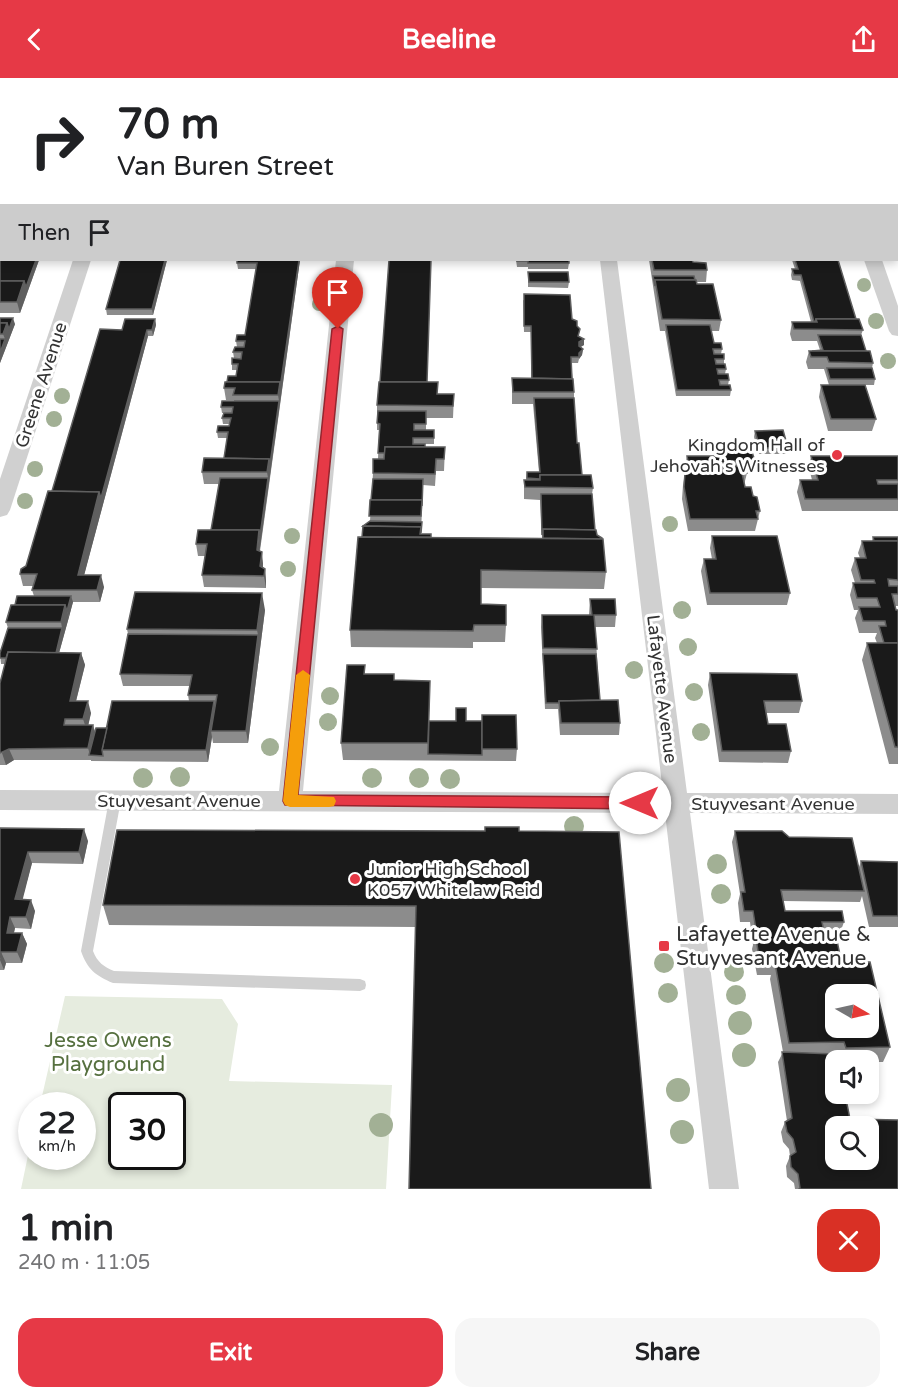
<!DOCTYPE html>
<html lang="en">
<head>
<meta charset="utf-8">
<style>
	:root { --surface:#fff; --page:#f6f6f6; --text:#202124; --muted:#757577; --accent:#e63946 }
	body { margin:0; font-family:"Varela Round",sans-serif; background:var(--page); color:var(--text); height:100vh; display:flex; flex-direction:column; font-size:22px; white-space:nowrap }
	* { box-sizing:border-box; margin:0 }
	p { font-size:20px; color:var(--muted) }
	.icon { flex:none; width:33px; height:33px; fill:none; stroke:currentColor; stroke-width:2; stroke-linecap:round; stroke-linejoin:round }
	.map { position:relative; height:1111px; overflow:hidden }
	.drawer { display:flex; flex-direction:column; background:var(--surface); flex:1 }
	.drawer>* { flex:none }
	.guide { position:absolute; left:0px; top:0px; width:898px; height:183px; box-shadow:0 3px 9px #0003; background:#fff; color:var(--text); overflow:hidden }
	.needle { width:39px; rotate:99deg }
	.controls { position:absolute; left:825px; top:906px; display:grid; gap:12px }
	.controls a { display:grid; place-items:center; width:54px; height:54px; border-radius:12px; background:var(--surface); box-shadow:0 3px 9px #0003; font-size:30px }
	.speed { position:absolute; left:18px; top:1014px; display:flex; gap:12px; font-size:30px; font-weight:700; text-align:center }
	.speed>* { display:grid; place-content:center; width:78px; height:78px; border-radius:50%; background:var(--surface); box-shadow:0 3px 9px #0003; line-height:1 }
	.speed small { font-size:15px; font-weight:400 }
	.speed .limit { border:3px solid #111; border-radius:9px; background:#fff; color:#111 }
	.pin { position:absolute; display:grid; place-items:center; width:51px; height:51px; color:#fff; margin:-62px -26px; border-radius:50% 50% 50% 0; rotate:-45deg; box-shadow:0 0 6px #0007 }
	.pin .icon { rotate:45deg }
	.me { position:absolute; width:66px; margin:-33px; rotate:270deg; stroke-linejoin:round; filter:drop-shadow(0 0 4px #0008) }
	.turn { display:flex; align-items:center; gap:21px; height:126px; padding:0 18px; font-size:27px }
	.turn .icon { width:78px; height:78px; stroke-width:2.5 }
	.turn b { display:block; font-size:42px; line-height:51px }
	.then { display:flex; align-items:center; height:57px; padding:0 18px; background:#0003; gap:12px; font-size:22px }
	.round { display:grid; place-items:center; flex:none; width:63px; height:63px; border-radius:18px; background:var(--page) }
	.headline { display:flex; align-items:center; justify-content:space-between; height:102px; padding:0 18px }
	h1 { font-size:36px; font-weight:700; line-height:45px }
	.cta { display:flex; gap:12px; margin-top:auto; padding:12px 18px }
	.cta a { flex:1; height:69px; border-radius:18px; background:var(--accent); color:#fff; font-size:24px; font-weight:700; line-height:69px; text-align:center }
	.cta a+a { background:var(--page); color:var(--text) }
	header { display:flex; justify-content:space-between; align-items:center; height:78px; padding:0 18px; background:var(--accent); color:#fff; font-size:27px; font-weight:700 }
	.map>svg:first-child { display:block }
	.green { fill:#e6ecdf; fill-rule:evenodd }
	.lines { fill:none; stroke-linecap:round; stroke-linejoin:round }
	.service { fill:#d0d0d0; fill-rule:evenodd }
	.minor { fill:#d0d0d0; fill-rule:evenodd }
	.tree { fill:#a2b095 }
	.wall { fill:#8c8c8c }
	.shaded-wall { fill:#5f5f5f }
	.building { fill:#1a1a1a; stroke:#5f5f5f; stroke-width:1.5; fill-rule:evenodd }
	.route { fill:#e63946; stroke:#96252e; stroke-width:1.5 }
	.slow { fill:#f59e0b }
	.poi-dot { fill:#e63946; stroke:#fff; stroke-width:2 }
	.labels { text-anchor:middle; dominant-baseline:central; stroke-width:6; stroke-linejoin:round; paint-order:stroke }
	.street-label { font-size:18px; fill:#333; stroke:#fff }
	.poi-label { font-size:18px; fill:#333; stroke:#fff; text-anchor:end }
	.near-poi-label { font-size:21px; fill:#333; stroke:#fff; text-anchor:start }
	.near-park-label { font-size:21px; fill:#56703f; stroke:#fff }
</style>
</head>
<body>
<header><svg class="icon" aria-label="back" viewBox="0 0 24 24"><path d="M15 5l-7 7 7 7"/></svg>Beeline<svg class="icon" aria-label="share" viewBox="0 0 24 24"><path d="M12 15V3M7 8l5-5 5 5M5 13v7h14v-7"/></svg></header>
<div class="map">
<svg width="898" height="1111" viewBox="0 0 898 1111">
	<rect width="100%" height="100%" fill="#fff"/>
	<path class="green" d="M65,918L222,921L238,946L229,1003L392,1007L386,1111H21L31,1063L32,1078H82V1028L40,1027ZM122,1028H172V1078H122Z"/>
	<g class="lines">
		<path class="service" d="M115,717L119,719L121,722L93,873C97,884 104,889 114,893L360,901L365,903L366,907L365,911L360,913L113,905C96,898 87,891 81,873L109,722L111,719Z"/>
		<g class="minor">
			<path d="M134,0H148L133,2Z"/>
			<rect x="356" y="0" width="14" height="2"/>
			<rect x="580" y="0" width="14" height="2"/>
			<path d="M802,0H816L817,2H803Z"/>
			<rect x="0" y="106" width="2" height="10"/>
			<rect x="897" y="109" width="1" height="10"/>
			<path d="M73,182H91L10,432L7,437L0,439V401Z"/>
			<path d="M336,182H354L303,713L663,715L600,182H617L687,715L898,716V736L690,735L739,1111H709L665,735L0,732V712L279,713Z"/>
			<path d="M864,182H882L898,228V258L892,257L889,253Z"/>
		</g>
	</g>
	<g class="tree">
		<circle cx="864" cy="207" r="7"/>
		<circle cx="319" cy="226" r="7"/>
		<circle cx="876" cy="243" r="8"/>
		<circle cx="888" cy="283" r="8"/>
		<circle cx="62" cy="318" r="8"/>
		<circle cx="54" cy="341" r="8"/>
		<circle cx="35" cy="391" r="8"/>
		<circle cx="25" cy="423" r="8"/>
		<circle cx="670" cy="446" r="8"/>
		<circle cx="292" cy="458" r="8"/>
		<circle cx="288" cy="491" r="8"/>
		<circle cx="682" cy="532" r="9"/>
		<circle cx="688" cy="569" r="9"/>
		<circle cx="634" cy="592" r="9"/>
		<circle cx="694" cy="614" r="9"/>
		<circle cx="330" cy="618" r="9"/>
		<circle cx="328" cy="644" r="9"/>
		<circle cx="701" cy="654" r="9"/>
		<circle cx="270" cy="669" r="9"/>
		<circle cx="180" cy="699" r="10"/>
		<circle cx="143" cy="700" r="10"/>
		<circle cx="372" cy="700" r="10"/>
		<circle cx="419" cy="700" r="10"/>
		<circle cx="450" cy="701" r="10"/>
		<circle cx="574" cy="748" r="10"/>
		<circle cx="717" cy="786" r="10"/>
		<circle cx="721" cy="816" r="10"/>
		<circle cx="664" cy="885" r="10"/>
		<circle cx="734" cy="894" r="10"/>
		<circle cx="668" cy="915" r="10"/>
		<circle cx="736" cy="917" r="10"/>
		<circle cx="740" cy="945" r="12"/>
		<circle cx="744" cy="977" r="12"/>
		<circle cx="678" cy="1012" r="12"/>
		<circle cx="381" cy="1047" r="12"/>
		<circle cx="682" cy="1054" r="12"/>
	</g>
	<g class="wall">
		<rect x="176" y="0" width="53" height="2"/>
		<rect x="843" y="0" width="46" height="2"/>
		<rect x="897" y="5" width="1" height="48"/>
		<rect x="0" y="55" width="2" height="39"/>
		<rect x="0" y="116" width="2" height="21"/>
		<path d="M897,116H898V160L897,158Z"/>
		<path d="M0,171L2,182H39L20,235H0Z"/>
		<path d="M167,182L153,237H107L106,231Z"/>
		<path d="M300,182L260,473L263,486V490L265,491L266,503V510L204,509L202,497L205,478H198L196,466L211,452L219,406H204L202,394L224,380L227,360H218L217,354L229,348L230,346H223L222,340L232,335H222L221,329L234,323V322H226L224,310L227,304L236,298L237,292H232V286L234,280L233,274L237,269L236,263L245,257L256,191H238L237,185Z"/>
		<path d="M516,182L569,185L568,191H528V189H517Z"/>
		<path d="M649,182H692L693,184L707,192L706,204H697V206L721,242L719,253H711L714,265L722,271L721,276L724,281V286L726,291L725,296L729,302L728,307L731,312L730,318H676L665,253H660Z"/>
		<path d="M792,182H838L856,241L863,252L861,257L866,273L873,285L872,290L875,301L874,307H865L876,341L872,353H828L819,319L821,307H829L824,291H808L806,284L809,273L820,272L817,263H792L790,256L792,244H811L800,203L792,202L791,197L792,191H795Z"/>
		<path d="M528,194L569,204L568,210L528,209Z"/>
		<path d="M523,222L572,241L577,248L579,259L584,261V267L581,269L583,271L582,277L579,281L578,285H571L574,314V320L577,365L582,397L593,410L592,416L595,452L606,494L604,511L481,510V526L506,547L505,564H473V570L351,569L350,552L362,459L363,448L370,443L373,395L378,381L379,352H377V327L380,304H427L438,316H454L453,340H426V352H434V366H425V369H445L444,393H436L435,408L423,407L421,456L431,459L542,460L540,422L524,421V402H526L527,394H539L533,326H512V300H531V254H524Z"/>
		<path d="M0,240L15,246L0,285Z"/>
		<path d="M155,241L156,247L153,258H148L84,497L104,509L100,524H73L59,575H81L85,587L76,623L91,635L88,647H93L95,653L189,623L188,617L190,608H123L120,596L128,556L127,551L265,532L248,665H213L212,659L208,684L91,683V682H14L6,687H0V605L5,586H1L0,575L8,550L6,544L15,527L34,518L32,512L33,508H23L20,496L26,488L52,413L122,252Z"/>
		<path d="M755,353L788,370L786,376H759L754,359Z"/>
		<path d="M723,371L755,383L753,389H746L747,395L744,407L745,409L753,418L760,433L755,453H688L682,421L683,407L685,395H686L685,390L687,378H722Z"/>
		<path d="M811,378H898V433H802L797,414L800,402H812L809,390Z"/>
		<path d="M712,458L790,515L787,527H707L701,493L704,481H712L710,470Z"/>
		<path d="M873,459H898V528H895L896,532H898V686H889L862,582L867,565H877L875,560L877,555H859L855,540L858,532H854L850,517L853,505H855L851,492L855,480H860L858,475L862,463H872Z"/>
		<path d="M590,521L616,537L615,549H595L600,622L620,645L619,657H560L558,631H545L541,549L542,537H589Z"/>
		<path d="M365,587V596L394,602L430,603L429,643H466L517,671L516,683L343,682L341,665Z"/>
		<path d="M710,595L802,623L799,635H766L768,646L791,673L788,685L719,684L708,607Z"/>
		<path d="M0,750L88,763L83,786L32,785L22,821L35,833L31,851L15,850L14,855H22L27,866L22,885H6L4,892H0Z"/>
		<path d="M519,753L416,849L109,847L103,827Z"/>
		<path d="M735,753L789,759L859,789L861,783L898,784V849H869L862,818L860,824L783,823L785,833L844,844L840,855H824L825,858L840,877L837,885L890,969L883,984H868V982H836L850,1041L898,1111H795L794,1105L787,1099L786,1088L790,1078L789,1071L783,1064L781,1054L785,1044L787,1043L778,984L783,974L770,901L771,897H757L752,871L753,867L750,844H740L738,825L740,816L732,764Z"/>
	</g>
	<g class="shaded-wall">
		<path d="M36,182H39L20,235L17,224L24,203Z"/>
		<path d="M165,182H167L153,237L152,231Z"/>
		<path d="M299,182H300L258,484L257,472L268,400L267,394L279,323L278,317Z"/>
		<path d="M13,240L15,246L0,285V275L5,261L3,256L7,245Z"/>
		<path d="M155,241L156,247L153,258L152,252Z"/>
		<path d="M147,252L148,258L81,509L78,497L99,414Z"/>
		<path d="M584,261V267L578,270L579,264Z"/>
		<path d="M583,271L582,277L579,281V275Z"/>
		<path d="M262,474L263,486L262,500L260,488Z"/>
		<path d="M265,491L266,503V510L264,498Z"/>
		<path d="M101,497L104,509L100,524L97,512Z"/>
		<path d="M262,515L265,532L248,665L246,653L258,557L257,552Z"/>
		<path d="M71,518L73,524L69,539L67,533Z"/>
		<path d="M65,527L69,539L56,586L54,580L62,550L61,544Z"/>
		<path d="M81,575L85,587L73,635L70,623Z"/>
		<path d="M88,623L91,635L87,653L83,641Z"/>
		<path d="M214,623L216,635L211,653L212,659L208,684L206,672Z"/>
		<path d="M93,647L96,659L90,677L88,670Z"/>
		<path d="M9,671L14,682L6,687L2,675Z"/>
		<path d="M84,751L88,763L83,786L79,774Z"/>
		<path d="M28,774L32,785L20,832L15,821Z"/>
		<path d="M31,822L35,833L31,851L26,839Z"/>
		<path d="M10,839L15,850L11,866L7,855Z"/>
		<path d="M22,855L27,866L22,885L17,874Z"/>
		<path d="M1,874L6,885L4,892L0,882Z"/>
	</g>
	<g class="building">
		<path d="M67,0H101V2H55L66,1Z"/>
		<path d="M288,0H325V2H287Z"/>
		<rect x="400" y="0" width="35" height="2"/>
		<rect x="515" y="0" width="34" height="2"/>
		<rect x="626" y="0" width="34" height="2"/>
		<path d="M729,0H778L779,2H730Z"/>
		<rect x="897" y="5" width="1" height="19"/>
		<rect x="0" y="55" width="2" height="11"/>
		<rect x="0" y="116" width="2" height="10"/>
		<path d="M2,167V182H36L26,209L24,203H0V171Z"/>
		<path d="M120,182H165L152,231H106Z"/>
		<path d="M237,182H299L280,310V304H227L228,298H236L238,286H232V280L241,281L242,274H233L235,269H244L245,263H236L237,257H245L257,185H237Z"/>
		<path d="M389,182H431L427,304H380Z"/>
		<path d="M517,182H569V185H528V183H517Z"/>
		<path d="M652,182H692L693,184L706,185L707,192H654Z"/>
		<path d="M795,182H838L856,241H816L815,244H814L801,197H794L792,191H798Z"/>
		<path d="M528,194H568L569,204H529Z"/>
		<path d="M653,198H694L695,202H655V208Z"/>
		<path d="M655,202H696L697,206H713L721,242L662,241Z"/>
		<path d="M0,203H24L17,224H0Z"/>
		<path d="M524,216L570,217L572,241L577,243V248L580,251L578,258L584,261L579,264V268L583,271L579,275V279H571L572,301L532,300L531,248H524Z"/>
		<path d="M0,240H13L9,251L7,245H0Z"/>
		<path d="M125,241H155L152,252H147L101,420L99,414L52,413L100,251L122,252Z"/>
		<path d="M816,241H859L863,252L794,251L792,244H817Z"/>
		<path d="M0,245H7L3,256H0Z"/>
		<path d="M666,247H710L714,265H721L722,271H713L714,276H724V281H715L716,286H725L726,291H717L718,296H728L729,302H719L720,307H730L731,312H677Z"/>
		<path d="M818,257H861L866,273H812L823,272Z"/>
		<path d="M0,261H5L0,275Z"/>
		<path d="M809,273H870L873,285L829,284L827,279H811Z"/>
		<path d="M827,290H872L875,301H830Z"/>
		<path d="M512,300L573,301L574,314H513Z"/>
		<path d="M225,304H280L278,317H233L235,310H224Z"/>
		<path d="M379,304H438L437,316H454L453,328L377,327Z"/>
		<path d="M821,307H865L876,341H831Z"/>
		<path d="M534,320H574L577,365H579L582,397H540V401L527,400V394H540Z"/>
		<path d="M222,323H279L270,386L269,381L224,380L228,354H217L218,348H229L231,340H222L224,335H232L233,329H221Z"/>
		<path d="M378,333H426V346H414V352H434V360H413V366H425V369H385V375H378L380,346L377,345Z"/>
		<path d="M783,352L788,370H760L755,353Z"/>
		<path d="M385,369H445L444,381H436L435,396L373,395V381H384Z"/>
		<path d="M723,371H751L755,383H726Z"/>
		<path d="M687,378H725L727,388H745L747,395H742L745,409H751L753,418L757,419L760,433H756L758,441H690L684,409L685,395H690Z"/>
		<path d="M811,378H898V402H877L878,406H898V421H805L800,402H818Z"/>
		<path d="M204,380L269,381L267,394H202Z"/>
		<path d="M540,397H591L593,410L525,409L524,402H540Z"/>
		<path d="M220,400H268L260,458L259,452H211Z"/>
		<path d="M373,401H423L422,428V422H371Z"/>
		<path d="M48,413L99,414L78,497H101L97,512H32L37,496H20L21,491L26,488Z"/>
		<path d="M541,416H592L595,452L543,451L542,457Z"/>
		<path d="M370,422H422L421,438H369Z"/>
		<path d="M370,443L422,444L421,455V449L363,448Z"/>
		<path d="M363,448L421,449L420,456H431V459H362Z"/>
		<path d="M543,451L596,452L597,457L602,460V461L543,460Z"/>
		<path d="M198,452H259L257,472L262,474L260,488L265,491L264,498L202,497L207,466H196Z"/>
		<path d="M712,458H777L790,515H710L704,481H716Z"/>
		<path d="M358,459L603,461L606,494L481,492V526L506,527V547H474L473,553L350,552Z"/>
		<path d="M873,459H898V463H874Z"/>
		<path d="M862,463H898V502L888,501L889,508H898V516H892L896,532H898V565H884L879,548H886L885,543H863L859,529H880L877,520H857L853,505H875L874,502H861L855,480H866Z"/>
		<path d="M135,514L262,515L257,552L127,551Z"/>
		<path d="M17,518H71L67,533L65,527H15Z"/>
		<path d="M590,521H615L616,537H594L597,571L543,570L542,537H592Z"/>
		<path d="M11,527H65L61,544H6Z"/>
		<path d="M8,550H62L56,575L8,574L6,580H0V575Z"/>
		<path d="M128,556L258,557L246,653H211L217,617H188L192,597L120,596Z"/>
		<path d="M867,565H898V669H895Z"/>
		<path d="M8,574L81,575L70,623H88L83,641H65L64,647H93L88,670L9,671L0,675V605Z"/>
		<path d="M543,576H596L600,622L559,623V625H546Z"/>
		<path d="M347,587H365L364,596H394V602L430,603L428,665H341Z"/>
		<path d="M710,595L797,596L802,623H764L768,646H786L791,673H722Z"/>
		<path d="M618,622L620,645H561L559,623Z"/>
		<path d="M112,623H214L206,672H102Z"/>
		<path d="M456,630H466V643H482V677L428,676L429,643H456Z"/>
		<path d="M482,637H516L517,671H482Z"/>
		<path d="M96,650H107L102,672L103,678L89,677Z"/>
		<path d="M485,749H519V753L619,754L651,1111H409L416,828L103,827L117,752L485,753Z"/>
		<path d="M0,750L84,751L79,774H28L15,821L31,822L26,839H10L7,855H22L17,874H1L0,880Z"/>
		<path d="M735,753H782L789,759L852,760L864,813L781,812L785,833H842L844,844H822L825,858H836L840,877H825L827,885L760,886L756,860H761V857L757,858L753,833H744L741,814H745Z"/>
		<path d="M861,783L898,784V838H873Z"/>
		<path d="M870,884L890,969L846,970L844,964L789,965L775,885ZM836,916H868V950H836Z"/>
		<path d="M782,974L860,977L861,982H836V1016H845L850,1041L898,1042V1111H799L800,1110L798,1096L791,1089L790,1078L796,1074L793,1061L787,1054L785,1044L792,1040ZM836,1048H868V1082H836Z"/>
	</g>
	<path class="route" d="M338,248L343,251L298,717L640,719L646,720L648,725L646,729L640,731L285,727L283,723L332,251Z"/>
	<path class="slow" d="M303,592L310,597L298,717L334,719L336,723L334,728L329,729H290L285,727L283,723L296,597Z"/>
	<g class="poi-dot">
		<circle cx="837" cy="377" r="6"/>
		<circle cx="355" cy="801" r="6"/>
		<rect x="658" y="862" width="12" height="12" rx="3"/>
	</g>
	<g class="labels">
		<g class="street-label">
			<text transform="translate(41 307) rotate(-72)">Greene Avenue</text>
			<text transform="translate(662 611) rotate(83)">Lafayette Avenue</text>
			<text x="179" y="723">Stuyvesant Avenue</text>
			<text x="773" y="726">Stuyvesant Avenue</text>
		</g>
		<g class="poi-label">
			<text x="825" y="367">Kingdom Hall of<tspan x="825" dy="21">Jehovah's Witnesses</tspan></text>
			<text x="367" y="791" text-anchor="start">Junior High School<tspan x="367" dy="21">K057 Whitelaw Reid</tspan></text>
		</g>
		<g class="near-poi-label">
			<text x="676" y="856">Lafayette Avenue &amp;<tspan x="676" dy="24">Stuyvesant Avenue</tspan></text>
		</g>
		<g class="near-park-label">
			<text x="108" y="962">Jesse Owens<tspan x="108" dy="24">Playground</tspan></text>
		</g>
	</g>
</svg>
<div class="controls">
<a><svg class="needle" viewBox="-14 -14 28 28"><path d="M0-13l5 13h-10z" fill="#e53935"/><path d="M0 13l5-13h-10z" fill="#757577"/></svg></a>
<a><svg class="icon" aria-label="sound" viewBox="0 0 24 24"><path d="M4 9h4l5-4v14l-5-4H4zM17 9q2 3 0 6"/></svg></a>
<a><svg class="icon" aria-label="search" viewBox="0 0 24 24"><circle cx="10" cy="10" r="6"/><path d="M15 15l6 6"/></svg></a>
</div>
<div class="speed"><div>22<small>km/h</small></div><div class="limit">30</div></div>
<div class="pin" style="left:338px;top:251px;background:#d93025"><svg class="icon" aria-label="arrive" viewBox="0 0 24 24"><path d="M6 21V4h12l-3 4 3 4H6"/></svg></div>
<svg class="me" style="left:640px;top:725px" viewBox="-20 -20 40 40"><circle r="19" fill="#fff"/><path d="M0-13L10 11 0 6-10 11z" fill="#e63946"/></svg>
<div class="guide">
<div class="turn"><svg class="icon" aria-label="right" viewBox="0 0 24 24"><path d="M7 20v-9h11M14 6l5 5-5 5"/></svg><div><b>70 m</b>Van Buren Street</div></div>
<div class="then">Then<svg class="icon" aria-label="arrive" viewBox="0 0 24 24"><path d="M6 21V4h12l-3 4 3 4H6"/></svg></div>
</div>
</div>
<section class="drawer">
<div class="headline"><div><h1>1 min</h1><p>240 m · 11:05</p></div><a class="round" style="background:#d93025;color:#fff"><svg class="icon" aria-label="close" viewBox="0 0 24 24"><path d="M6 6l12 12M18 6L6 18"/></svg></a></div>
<div class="cta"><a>Exit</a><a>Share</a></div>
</section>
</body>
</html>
